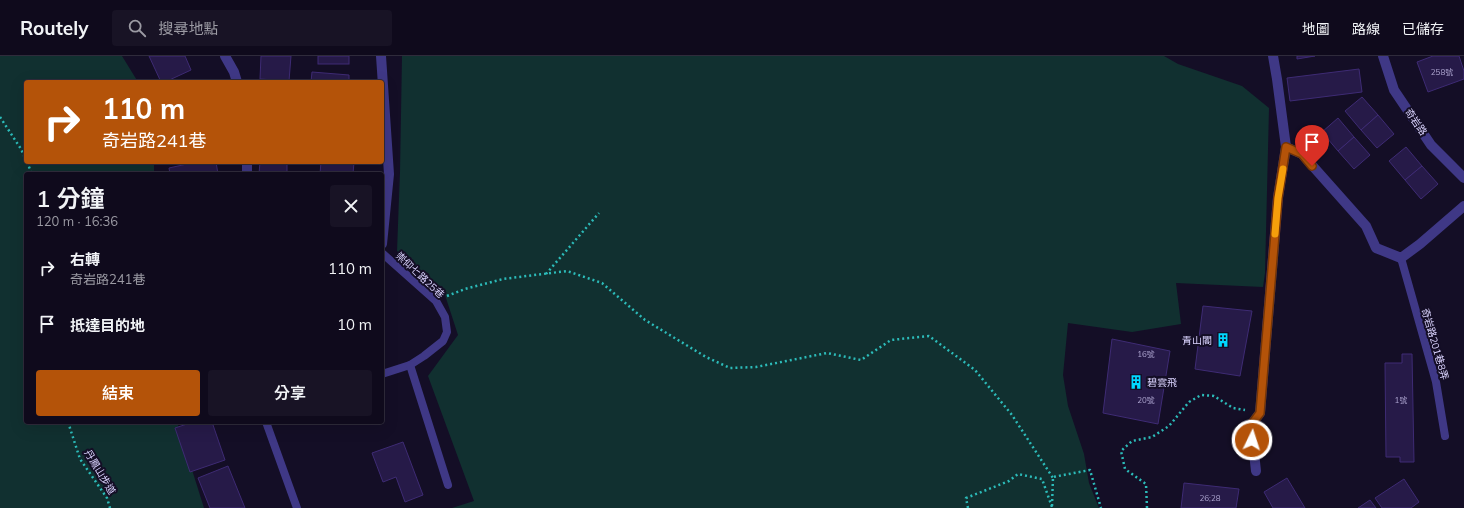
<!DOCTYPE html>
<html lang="zh-TW">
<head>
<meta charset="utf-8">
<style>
	:root { --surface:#0f0a1c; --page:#181325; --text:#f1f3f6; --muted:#9b9aa3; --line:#2f2b3b; --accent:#b45309 }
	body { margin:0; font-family:Mulish,"Noto Sans TC",sans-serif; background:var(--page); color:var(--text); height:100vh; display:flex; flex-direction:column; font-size:15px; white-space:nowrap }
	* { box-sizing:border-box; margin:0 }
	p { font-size:13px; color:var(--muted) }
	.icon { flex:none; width:22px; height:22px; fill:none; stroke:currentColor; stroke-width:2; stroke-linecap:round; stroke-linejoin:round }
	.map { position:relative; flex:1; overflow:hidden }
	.side { position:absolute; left:24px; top:116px; width:360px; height:252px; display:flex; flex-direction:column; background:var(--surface); border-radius:4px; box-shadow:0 4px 16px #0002,0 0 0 1px var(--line) }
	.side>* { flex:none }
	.guide { position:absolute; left:24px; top:24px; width:360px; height:84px; border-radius:4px; box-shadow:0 4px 16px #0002,0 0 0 1px var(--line); background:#b45309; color:#fff; overflow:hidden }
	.pin { position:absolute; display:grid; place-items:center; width:34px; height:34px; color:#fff; margin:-41px -17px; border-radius:50% 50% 50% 0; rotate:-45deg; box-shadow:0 0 4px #0007 }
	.pin .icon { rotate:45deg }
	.me { position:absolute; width:44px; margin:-22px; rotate:4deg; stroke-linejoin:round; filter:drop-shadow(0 0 3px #0008) }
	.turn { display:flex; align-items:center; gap:14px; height:84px; padding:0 12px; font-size:18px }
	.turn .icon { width:52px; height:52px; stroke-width:2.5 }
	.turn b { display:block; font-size:28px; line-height:34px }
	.round { display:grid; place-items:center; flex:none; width:42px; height:42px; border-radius:4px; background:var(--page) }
	.summary { display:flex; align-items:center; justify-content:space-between; height:68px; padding:0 12px }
	h1 { font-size:24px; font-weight:600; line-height:30px }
	.action { display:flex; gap:8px; margin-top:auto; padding:8px 12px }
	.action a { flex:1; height:46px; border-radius:4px; background:var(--accent); color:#fff; font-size:16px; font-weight:600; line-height:46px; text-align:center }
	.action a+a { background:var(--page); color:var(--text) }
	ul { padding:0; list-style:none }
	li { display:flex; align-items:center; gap:12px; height:56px; padding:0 12px }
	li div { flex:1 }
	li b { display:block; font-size:15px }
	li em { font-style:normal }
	header { display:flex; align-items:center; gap:24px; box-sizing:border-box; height:56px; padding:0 20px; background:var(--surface); border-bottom:1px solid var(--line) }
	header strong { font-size:19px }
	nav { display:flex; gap:22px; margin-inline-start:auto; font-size:14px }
	.search { width:280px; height:36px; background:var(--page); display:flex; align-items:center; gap:10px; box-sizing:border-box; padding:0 14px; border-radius:4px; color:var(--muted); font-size:15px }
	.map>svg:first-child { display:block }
	.green { fill:#113030 }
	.building { fill:#261a48; stroke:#3e2b74 }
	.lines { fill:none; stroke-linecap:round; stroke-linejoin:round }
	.path { stroke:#2cbbb9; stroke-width:2.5; stroke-dasharray:2 3; stroke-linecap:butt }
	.service { stroke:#3f3886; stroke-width:8 }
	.minor { stroke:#3f3886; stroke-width:10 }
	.route-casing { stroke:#753606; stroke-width:10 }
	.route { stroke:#b45309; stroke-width:7 }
	.slow { stroke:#f59e0b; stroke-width:7 }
	.labels { text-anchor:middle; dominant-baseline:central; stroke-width:4; stroke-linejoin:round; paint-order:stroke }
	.number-label { font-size:8px; fill:#aea6d1 }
	.street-label { font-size:10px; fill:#dbd4ff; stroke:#140e26 }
	.poi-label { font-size:10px; fill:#dbd4ff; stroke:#140e26; text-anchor:end }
</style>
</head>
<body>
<header>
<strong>Routely</strong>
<div class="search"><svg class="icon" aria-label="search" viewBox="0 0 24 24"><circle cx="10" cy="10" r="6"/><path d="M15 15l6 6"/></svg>搜尋地點</div>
<nav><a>地圖</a><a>路線</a><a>已儲存</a></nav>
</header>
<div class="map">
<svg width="1464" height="452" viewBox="0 0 1464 452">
	<rect width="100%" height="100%" fill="#140e26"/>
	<g class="green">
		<path d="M0,0H122L138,26H26V106H154V118H26V366H177L204,452H0Z"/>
		<path d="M402,0H1164L1178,8L1242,30L1269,52L1265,217L1263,231L1176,227L1181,268L1132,276L1068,267L1063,319L1068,350L1084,398L1089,427L1099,452H452L474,445L428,320L458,279L445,239L397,195L400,116Z"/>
	</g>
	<g class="building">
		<path d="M149,0H185L191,14L165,26H161Z"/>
		<path d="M261,0H291L289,25L260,23Z"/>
		<rect x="318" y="0" width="31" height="8"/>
		<path d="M1297,0H1315L1297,3Z"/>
		<path d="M1433,0H1459L1464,15V23L1428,36L1417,6Z"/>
		<path d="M1359,13L1362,36L1290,45L1287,22Z"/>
		<path d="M312,16L349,19V26H311Z"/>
		<path d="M1362,41L1378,59L1361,74L1345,55Z"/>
		<path d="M1378,59L1394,78L1377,92L1361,74Z"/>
		<path d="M1338,62L1354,81L1338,95L1322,76Z"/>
		<path d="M1354,81L1370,99L1354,113L1338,95Z"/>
		<path d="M1406,91L1422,110L1405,124L1389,105Z"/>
		<path d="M196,106H216L218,118H170L169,112Z"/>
		<path d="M260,106H287V118H259Z"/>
		<path d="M321,106H354L353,118H320Z"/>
		<path d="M1422,110L1438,128L1421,143L1405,124Z"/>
		<path d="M1203,250L1252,255L1240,320L1195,313Z"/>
		<path d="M1112,283L1170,295L1158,368L1103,357Z"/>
		<path d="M1402,298H1412L1414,406H1400V401H1386L1385,307H1402Z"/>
		<path d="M193,366H212L225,404L190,416L175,372Z"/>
		<path d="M403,386L423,439L405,446L396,421L383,426L372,397Z"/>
		<path d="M228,410L245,452H210L198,422Z"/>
		<path d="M1287,422L1305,452H1273L1264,436Z"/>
		<path d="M1404,423L1419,446L1411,452H1382L1375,442Z"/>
		<path d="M1184,427L1239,433L1236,452H1181Z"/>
		<path d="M1370,444L1376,452H1358Z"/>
	</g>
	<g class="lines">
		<g class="path">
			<path d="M0,61L21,93L26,104"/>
			<path d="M27,106L32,118"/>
			<path d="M546,218L599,157"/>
			<path d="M447,240L465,233L503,223L567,215L602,227L645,264L706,301L730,312L756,311L827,297L861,304L891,284L929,280L975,314L1012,359L1053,422"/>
			<path d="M68,366L80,403L107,442L110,452"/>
			<path d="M1052,450L1053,421L1090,414L1101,452"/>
			<path d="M968,452L966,442L1009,425L1018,418L1042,423L1052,451"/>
			<path d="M1147,452L1146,428L1125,413L1121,395L1132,385L1152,381L1169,370L1189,346L1201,339L1214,340L1233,352L1245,354"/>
		</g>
		<g class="service">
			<path d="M382,197L436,245L445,261L447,276L443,285L424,300L410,309L382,318"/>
			<path d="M1401,202L1436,326L1445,380"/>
			<path d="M410,309L448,429"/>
			<path d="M266,366L297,452"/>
		</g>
		<g class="minor">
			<path d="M225,0L234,16L237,26"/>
			<path d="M381,0L389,118L382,188"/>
			<path d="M1383,0L1394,34L1431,89L1464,122"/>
			<path d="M1286,91L1302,98L1366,170L1376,192L1401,202L1420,188L1464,150"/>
			<path d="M247,106V118"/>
			<path d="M1256,415L1251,369L1260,357L1278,141L1286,91L1277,23L1273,0"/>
		</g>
	</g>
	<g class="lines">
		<defs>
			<path id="route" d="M1252,384L1251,369L1260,357L1278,142L1286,91L1302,98L1312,110"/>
		</defs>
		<use href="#route" class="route-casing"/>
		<use href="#route" class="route"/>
		<path class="slow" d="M1275,178L1278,142L1283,113"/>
	</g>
	<defs>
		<symbol id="building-bare" viewBox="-9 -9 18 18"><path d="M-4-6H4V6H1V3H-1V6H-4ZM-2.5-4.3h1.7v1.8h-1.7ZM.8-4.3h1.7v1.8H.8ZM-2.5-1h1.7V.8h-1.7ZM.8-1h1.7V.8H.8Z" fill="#00d8ff" stroke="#140e26" stroke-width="2.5" paint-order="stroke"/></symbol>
	</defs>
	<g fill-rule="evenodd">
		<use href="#building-bare" x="1213" y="274" width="20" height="20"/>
		<use href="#building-bare" x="1126" y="316" width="20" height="20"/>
	</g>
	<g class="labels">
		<g class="number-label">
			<text x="1442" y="16">258號</text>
			<text x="1146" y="298">16號</text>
			<text x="1146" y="344">20號</text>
			<text x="1401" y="344">1號</text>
			<text x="1210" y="442">26;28</text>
		</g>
		<g class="street-label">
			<text transform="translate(1416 66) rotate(56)">奇岩路</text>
			<text transform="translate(420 219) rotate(43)">崇仰七路25巷</text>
			<text transform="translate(1435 288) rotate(74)">奇岩路201巷8弄</text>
			<text transform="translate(100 416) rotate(59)">丹鳳山步道</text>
		</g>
		<g class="poi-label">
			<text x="1212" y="284">青山閣</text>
			<text x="1147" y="326" text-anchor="start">碧雲飛</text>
		</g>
	</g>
</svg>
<div class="pin" style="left:1312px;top:110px;background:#d93025"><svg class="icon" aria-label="arrive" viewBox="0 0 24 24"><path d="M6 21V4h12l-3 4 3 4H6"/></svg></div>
<svg class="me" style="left:1252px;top:384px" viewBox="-20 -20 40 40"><circle r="17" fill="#b45309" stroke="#fff" stroke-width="3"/><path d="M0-11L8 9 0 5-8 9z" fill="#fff"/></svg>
<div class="guide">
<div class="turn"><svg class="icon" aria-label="right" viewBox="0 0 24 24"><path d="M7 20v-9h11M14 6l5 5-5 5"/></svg><div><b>110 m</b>奇岩路241巷</div></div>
</div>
<section class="side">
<div class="summary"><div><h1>1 分鐘</h1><p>120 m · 16:36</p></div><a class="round"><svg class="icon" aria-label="close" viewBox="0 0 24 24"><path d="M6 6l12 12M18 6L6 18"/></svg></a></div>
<ul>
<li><svg class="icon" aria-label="right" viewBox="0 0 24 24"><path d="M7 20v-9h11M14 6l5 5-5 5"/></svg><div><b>右轉</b><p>奇岩路241巷</p></div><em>110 m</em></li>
<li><svg class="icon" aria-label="arrive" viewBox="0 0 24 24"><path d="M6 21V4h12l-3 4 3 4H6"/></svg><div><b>抵達目的地</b></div><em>10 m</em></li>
</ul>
<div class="action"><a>結束</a><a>分享</a></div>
</section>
</div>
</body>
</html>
